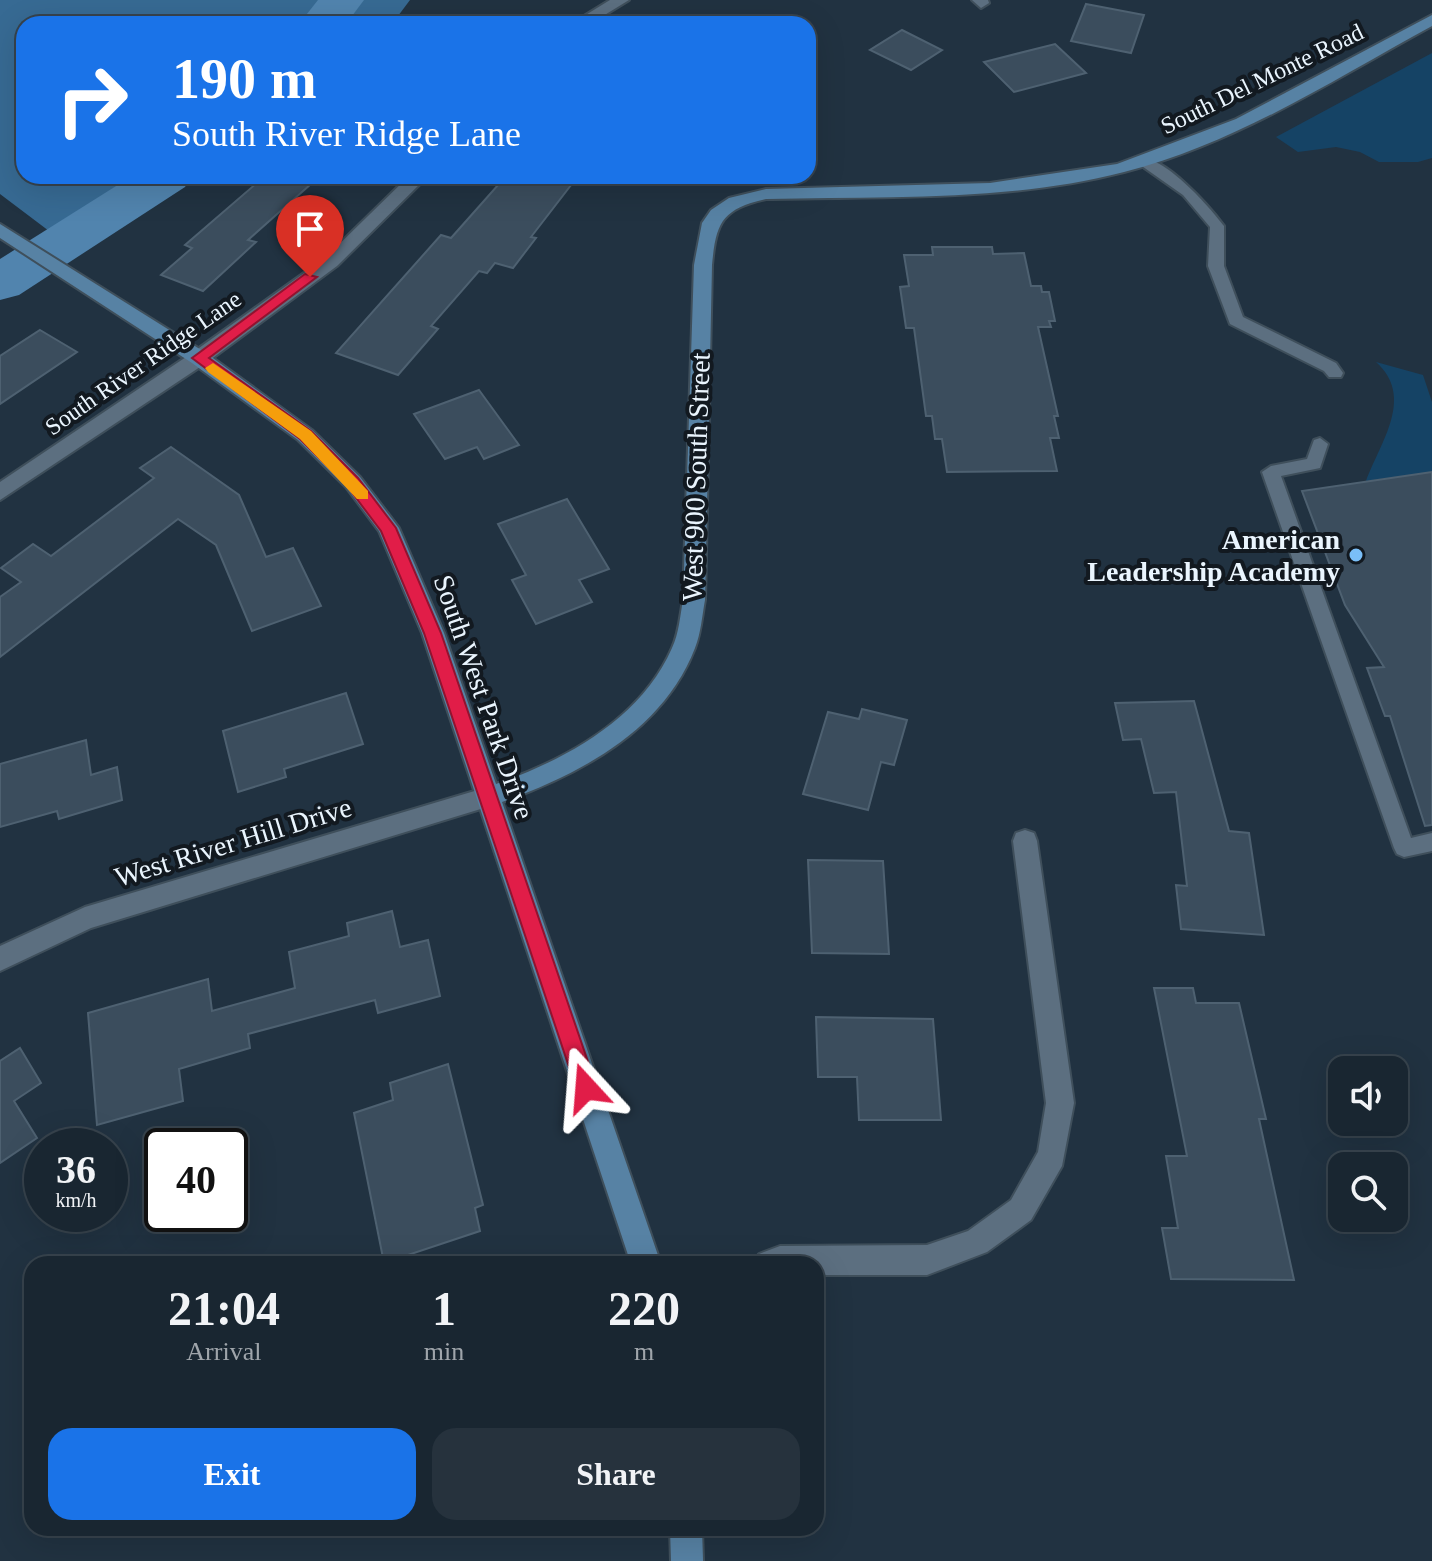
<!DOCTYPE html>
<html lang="en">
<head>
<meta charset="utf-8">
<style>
	:root { --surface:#192631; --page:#26323d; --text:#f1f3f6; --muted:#9fa5ab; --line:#37434d; --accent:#1a73e8 }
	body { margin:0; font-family:Georgia,serif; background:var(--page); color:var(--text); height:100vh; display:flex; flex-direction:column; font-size:30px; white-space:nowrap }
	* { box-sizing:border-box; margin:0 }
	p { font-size:26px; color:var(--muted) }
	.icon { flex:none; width:44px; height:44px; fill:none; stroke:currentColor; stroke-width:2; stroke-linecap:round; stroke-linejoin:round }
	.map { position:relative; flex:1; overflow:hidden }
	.side { position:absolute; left:24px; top:1256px; width:800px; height:280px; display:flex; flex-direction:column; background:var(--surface); border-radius:24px; box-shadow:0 8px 32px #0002,0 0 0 2px var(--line) }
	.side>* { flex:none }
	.guide { position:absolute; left:16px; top:16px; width:800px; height:168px; border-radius:24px; box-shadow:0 8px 32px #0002,0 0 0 2px var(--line); background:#1a73e8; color:#fff; overflow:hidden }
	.controls { position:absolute; left:1328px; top:1056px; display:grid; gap:16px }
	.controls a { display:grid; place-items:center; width:80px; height:80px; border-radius:16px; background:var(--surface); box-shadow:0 8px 32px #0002,0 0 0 2px var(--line); font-size:40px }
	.speed { position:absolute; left:24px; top:1128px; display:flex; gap:16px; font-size:40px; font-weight:700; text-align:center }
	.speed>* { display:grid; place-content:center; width:104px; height:104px; border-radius:50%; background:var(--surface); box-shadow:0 8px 32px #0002,0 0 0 2px var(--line); line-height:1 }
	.speed small { font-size:20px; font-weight:400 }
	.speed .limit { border:4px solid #111; border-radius:12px; background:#fff; color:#111 }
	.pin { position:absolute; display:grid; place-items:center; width:68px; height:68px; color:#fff; margin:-82px -34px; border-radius:50% 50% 50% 0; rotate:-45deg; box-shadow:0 0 8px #0007 }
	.pin .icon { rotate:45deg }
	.me { position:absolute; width:88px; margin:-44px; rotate:341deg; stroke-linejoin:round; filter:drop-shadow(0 0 6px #0008) }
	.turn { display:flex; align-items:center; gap:28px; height:168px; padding:0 24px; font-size:36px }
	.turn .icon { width:104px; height:104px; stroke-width:2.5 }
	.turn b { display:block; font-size:56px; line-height:68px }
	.eta { display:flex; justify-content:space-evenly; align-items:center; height:136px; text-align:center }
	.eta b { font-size:48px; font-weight:600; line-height:56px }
	.cta { display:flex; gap:16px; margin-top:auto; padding:16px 24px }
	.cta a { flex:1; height:92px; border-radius:24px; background:var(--accent); color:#fff; font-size:32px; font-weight:600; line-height:92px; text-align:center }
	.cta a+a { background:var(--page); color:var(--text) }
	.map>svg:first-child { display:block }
	.green { fill:#154365 }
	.forest { fill:#376a93 }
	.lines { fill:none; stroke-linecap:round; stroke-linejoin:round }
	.river { fill:#5184ae; fill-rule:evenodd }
	.building { fill:#3b4d5d; stroke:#4e6171; stroke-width:2 }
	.lane-casing { stroke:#3f4f5b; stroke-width:4 }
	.street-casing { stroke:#3f4f5b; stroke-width:4 }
	.secondary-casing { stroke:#3f4f5b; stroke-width:4 }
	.lane { fill:#5c6f80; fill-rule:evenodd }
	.street { fill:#5c6f80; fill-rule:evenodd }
	.secondary { fill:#5782a4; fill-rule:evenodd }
	.route { fill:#e11d48; stroke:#92132f; stroke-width:2 }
	.slow { fill:#f59e0b }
	.poi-dot { fill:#7abff8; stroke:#121920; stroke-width:3 }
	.labels { text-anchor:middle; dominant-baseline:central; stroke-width:8; stroke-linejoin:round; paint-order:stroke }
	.far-street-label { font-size:24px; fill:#eaf5fe; stroke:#121920 }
	.street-label { font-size:28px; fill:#eaf5fe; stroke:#121920 }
	.poi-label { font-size:28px; font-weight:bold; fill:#eaf5fe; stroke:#121920; text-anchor:end }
</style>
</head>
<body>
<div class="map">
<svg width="1432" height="1561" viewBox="0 0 1432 1561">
	<rect width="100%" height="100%" fill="#213241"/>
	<g class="green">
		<path d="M1432,53V158L1418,162H1379L1360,152L1336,147L1298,152L1276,137Z"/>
		<path d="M1376,362L1423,375L1432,402V472L1366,481C1381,441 1415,397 1376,362Z"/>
	</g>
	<path class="forest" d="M0,0H410L392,24H24V176H134L49,231L0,194Z"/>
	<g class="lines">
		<g class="river">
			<path d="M318,0H364L346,24H299Z"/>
			<path d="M132,176H192L185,187L19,295L0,300V259Z"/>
		</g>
	</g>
	<g class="building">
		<path d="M1086,4L1144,15L1131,53L1071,41Z"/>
		<path d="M902,30L942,50L911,70L870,50Z"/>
		<path d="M1055,44L1086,73L1014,92L984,62Z"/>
		<path d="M265,176H320L248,240L256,242L203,291L161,275L192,248L185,245Z"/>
		<path d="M506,176H578L531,237L536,238L513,268L495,263L487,273L479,271L431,326L438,329L398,375L336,353L441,235L451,238Z"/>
		<path d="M932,247H992L993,254L1024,253L1031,286H1041L1042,292H1049L1055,321H1049L1051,327H1038L1058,416H1054L1059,438H1050L1057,471L947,472L942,439H935L932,416H926L914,328H906L900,287L909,286L904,255H933Z"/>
		<path d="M40,330L77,352L0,404V356Z"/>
		<path d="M479,390L519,445L484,459L477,447L445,459L414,414Z"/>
		<path d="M171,447L239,495L266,557L293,548L321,606L252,631L216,545L178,519L0,657V597L21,582L1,568L33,544L51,556L154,478L140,468Z"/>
		<path d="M1432,472V825L1425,826L1390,716H1385L1367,668L1384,667L1345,605L1302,491Z"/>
		<path d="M567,499L609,569L579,580L592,602L536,624L512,580L526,575L498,524Z"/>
		<path d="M346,693L363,744L284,769L286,777L238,792L223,731Z"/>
		<path d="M1194,701L1229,831L1249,833L1264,935L1181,929L1176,885L1187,886L1176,792L1154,793L1141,739L1123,740L1115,703Z"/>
		<path d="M862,709L907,720L894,765L881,762L868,810L803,794L828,712L859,719Z"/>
		<path d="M86,740L91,775L117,767L122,800L59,819L57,811L0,827V764Z"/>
		<path d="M808,860L883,861L889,954L812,953Z"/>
		<path d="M392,911L400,947L428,940L440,996L378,1013L375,1000L248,1034L250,1048L179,1069L183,1101L97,1125L88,1013L208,979L212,1011L295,988L289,952L349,936L347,923Z"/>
		<path d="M1154,988H1193L1196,1003H1239L1266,1119H1259L1294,1280L1171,1279L1162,1228H1178L1166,1156H1187Z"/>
		<path d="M816,1017L933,1019L941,1120H859L857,1077H818Z"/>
		<path d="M20,1048L41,1083L14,1101L37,1138L0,1163V1061Z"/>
		<path d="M448,1064L483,1205L475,1208L480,1231L384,1263L354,1113L393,1100L390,1083Z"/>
	</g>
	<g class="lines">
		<defs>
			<g id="lane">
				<path d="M1139,158C1164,155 1210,207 1224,226V266L1243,317L1336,363L1343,373L1341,377H1329L1324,371L1230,324L1208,266L1210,227L1183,195L1139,164Z"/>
				<path d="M1320,438L1328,444L1320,468L1281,476L1411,838L1432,833V851L1404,857L1397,854L1394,848L1262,472L1271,466L1307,459L1314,440Z"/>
			</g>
			<g id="street">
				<path d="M610,0H629L590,24H571Z"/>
				<path d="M972,0H988L989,3L981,8Z"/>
				<path d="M409,176H428L337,266L206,363L0,500V482L192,353L325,258Z"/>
				<path d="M488,787L497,790L500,797L497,804L91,928L0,971V946L85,907Z"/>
				<path d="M1025,830L1034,833L1037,841L1074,1103L1062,1166L1031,1220L987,1252L927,1275H816V1264H754L759,1254L780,1246L927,1245L968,1231L1011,1200L1038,1152L1046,1103L1013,841L1016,833Z"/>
			</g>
			<g id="secondary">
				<path d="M1432,15V26C1333,80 1235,144 1124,172C1008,202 885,196 766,199C722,209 716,222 712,265L705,600C702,616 701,633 695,648C663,731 580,774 502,802L661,1264H631L422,633L379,531L346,487L298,440L192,363L0,238V224L206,353L312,430L360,477L399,528L444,633L496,784C565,760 641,719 672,648C679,633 680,616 683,600L694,265L702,223L711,210L729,198L766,189L990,183L1117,164L1236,119Z"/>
				<path d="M670,1528H702L703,1561H671Z"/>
			</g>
		</defs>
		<use href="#lane" class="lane-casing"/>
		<use href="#street" class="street-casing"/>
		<use href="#secondary" class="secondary-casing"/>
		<use href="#lane" class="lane"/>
		<use href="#street" class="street"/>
		<use href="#secondary" class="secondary"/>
	</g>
	<path class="route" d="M305,274L317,277L209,358L311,431L358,478L396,528L441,633L597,1088L594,1095L586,1098L579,1095L576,1088L424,633L381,531L347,486L300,439L192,358Z"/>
	<path class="slow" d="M213,363L311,431L368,491V499H357L300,439L208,372L205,368Z"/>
	<circle class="poi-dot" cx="1356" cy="555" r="8"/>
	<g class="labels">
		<g class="far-street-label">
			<text transform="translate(1262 79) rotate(-26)">South Del Monte Road</text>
			<text transform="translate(143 363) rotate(-35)">South River Ridge Lane</text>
		</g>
		<g class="street-label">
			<text transform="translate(696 477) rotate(-88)">West 900 South Street</text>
			<text transform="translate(484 697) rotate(71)">South West Park Drive</text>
			<text transform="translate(233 842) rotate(-17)">West River Hill Drive</text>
		</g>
		<g class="poi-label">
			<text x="1340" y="539">American<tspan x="1340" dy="32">Leadership Academy</tspan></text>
		</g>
	</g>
</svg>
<div class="controls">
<a><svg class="icon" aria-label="sound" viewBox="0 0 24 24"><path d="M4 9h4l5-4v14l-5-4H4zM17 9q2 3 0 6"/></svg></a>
<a><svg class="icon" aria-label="search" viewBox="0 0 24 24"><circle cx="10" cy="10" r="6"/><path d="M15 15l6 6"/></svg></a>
</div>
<div class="speed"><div>36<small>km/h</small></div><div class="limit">40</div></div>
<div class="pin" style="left:310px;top:277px;background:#d93025"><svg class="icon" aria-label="arrive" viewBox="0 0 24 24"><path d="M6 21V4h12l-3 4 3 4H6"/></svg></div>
<svg class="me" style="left:586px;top:1088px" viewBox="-20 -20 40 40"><path d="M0-17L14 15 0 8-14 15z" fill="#e11d48" stroke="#fff" stroke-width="4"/></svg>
<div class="guide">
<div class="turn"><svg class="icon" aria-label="right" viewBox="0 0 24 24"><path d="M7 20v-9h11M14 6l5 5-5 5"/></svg><div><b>190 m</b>South River Ridge Lane</div></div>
</div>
<section class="side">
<div class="eta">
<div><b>21:04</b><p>Arrival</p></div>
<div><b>1</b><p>min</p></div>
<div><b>220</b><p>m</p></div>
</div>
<div class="cta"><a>Exit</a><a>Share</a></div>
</section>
</div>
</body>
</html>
